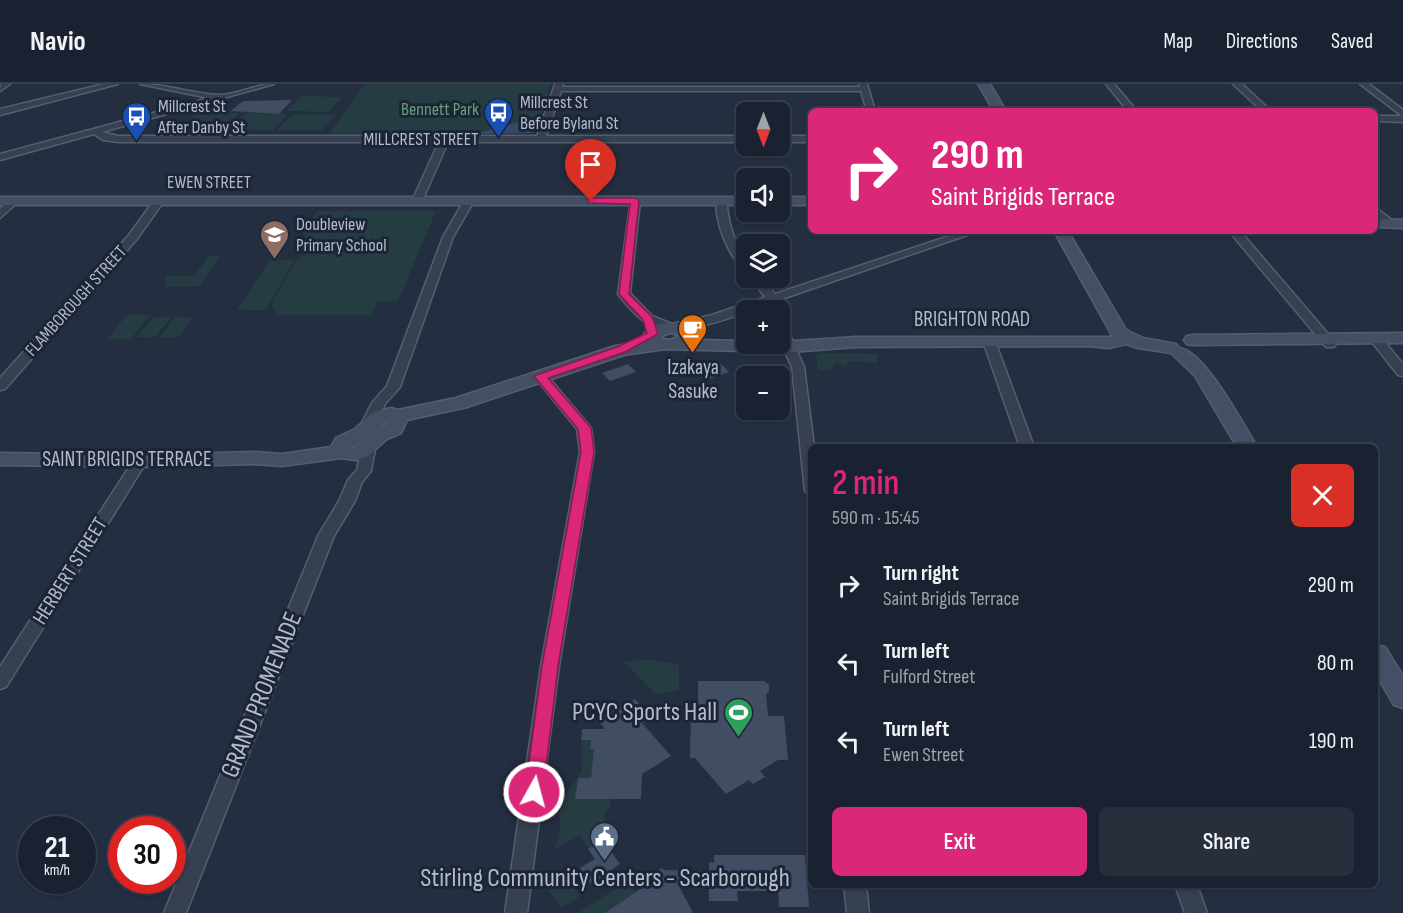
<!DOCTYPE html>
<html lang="en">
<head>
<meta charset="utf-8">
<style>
	:root { --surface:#1a2231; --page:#272f3d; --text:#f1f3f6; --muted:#9fa4ab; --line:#383f4d; --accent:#db2777 }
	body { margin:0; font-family:"Sofia Sans Condensed",sans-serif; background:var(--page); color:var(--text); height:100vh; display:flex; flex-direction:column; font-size:22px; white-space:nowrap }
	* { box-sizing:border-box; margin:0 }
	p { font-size:20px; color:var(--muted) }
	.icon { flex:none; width:33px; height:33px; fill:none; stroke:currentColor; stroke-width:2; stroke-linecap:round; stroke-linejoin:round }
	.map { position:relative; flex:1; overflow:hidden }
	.drawer { position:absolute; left:808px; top:360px; width:570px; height:444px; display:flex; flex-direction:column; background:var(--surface); border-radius:9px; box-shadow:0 2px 4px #0004,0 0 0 2px var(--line) }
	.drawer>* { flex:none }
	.banner { position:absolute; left:808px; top:24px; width:570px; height:126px; border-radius:9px; box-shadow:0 2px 4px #0004,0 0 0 2px var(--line); background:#db2777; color:#fff; overflow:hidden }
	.needle { width:39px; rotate:180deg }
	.fabs { position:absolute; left:736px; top:18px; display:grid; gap:12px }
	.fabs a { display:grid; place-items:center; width:54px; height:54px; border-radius:9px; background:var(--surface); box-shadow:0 2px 4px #0004,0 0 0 2px var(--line); font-size:30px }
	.speed { position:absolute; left:18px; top:732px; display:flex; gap:12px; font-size:30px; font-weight:700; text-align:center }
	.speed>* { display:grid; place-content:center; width:78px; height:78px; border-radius:50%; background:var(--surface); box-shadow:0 2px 4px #0004,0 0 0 2px var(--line); line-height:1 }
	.speed small { font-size:15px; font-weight:400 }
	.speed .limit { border:9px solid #d22; background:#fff; color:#111 }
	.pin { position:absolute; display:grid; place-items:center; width:51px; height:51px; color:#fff; margin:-62px -26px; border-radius:50% 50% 50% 0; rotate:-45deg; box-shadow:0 0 6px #0007 }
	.pin .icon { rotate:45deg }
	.me { position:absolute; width:66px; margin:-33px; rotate:7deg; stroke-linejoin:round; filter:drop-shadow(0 0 4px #0008) }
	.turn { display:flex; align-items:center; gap:21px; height:126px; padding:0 24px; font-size:27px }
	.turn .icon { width:78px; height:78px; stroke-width:2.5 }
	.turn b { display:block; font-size:42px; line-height:51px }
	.round { display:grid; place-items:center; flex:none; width:63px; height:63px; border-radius:9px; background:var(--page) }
	.head { display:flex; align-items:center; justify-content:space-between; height:102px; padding:0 24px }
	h1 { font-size:36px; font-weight:600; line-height:45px; color:var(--accent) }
	.primary-button { display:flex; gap:12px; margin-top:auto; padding:12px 24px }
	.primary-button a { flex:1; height:69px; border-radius:9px; background:var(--accent); color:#fff; font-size:24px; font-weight:600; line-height:69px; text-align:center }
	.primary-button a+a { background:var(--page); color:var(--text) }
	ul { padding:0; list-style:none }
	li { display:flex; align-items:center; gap:18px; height:78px; padding:0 24px }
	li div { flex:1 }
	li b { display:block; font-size:22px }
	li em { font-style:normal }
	header { display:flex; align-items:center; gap:36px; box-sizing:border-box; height:84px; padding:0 30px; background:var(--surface); border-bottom:2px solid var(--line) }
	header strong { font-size:28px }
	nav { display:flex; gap:33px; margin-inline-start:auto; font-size:21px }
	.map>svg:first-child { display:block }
	.green { fill:#253d42 }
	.water { fill:#354869 }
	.building { fill:#414d63 }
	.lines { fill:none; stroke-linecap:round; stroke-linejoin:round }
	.street-casing { stroke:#555e6e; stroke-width:3 }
	.secondary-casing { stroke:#555e6e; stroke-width:3 }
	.street { fill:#374051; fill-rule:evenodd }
	.secondary { fill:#454f64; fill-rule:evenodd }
	.route { fill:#db2777; stroke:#8e194d; stroke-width:1.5 }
	.labels { text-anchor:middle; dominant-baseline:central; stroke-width:6; stroke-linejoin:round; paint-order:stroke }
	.far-poi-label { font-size:18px; fill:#b4bbcb; stroke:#1c2536; text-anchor:start }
	.far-park-label { font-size:18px; fill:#699e79; stroke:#1c2536 }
	.far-street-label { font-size:18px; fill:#b4bbcb; stroke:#1c2536 }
	.street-label { font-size:21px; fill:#b4bbcb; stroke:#1c2536 }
	.poi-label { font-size:21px; fill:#b4bbcb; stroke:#1c2536 }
	.near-street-label { font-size:26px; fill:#b4bbcb; stroke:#1c2536 }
	.near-poi-label { font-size:26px; fill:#b4bbcb; stroke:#1c2536; text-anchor:end }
</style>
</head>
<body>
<header>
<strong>Navio</strong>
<nav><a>Map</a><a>Directions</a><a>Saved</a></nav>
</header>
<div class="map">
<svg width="1403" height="829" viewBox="0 0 1403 829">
	<rect width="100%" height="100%" fill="#232e41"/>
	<g class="green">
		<path d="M364,0H551L541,32L474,50H329Z"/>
		<path d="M301,12L342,13L329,28L287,27Z"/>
		<path d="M197,28L239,29L222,45L179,44Z"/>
		<path d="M246,29L288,30L273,46L230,45Z"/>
		<path d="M292,30L335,31L321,47L277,46Z"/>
		<path d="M317,127H436L398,217H378L372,231H274L276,227L272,223L273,216L298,174L310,168L313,164L303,150Z"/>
		<path d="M209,172H220L200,202L166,203V192H194Z"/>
		<path d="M295,175L266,226H237L269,177Z"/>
		<path d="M127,231H150L131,255H107Z"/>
		<path d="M153,233H171L156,253H137Z"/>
		<path d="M175,233H193L179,253H160Z"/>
		<path d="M821,269L877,270L878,279L848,277L844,285L843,281L836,279L829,286H818L816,273Z"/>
		<path d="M648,575L679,581V606L655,610L624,578Z"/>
		<path d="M581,656H591L590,665H599L605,684L592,685L591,694H578L575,715H610V724L605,728L603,756L589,764L579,751L555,766C556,760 559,754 560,747C561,737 557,728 561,718C565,709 577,698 582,685Z"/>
		<path d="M556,795L574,804L580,812L562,824L549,807Z"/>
		<path d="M628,797L636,808L605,829H578Z"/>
	</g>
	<path class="water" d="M541,32L534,49L474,50Z"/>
	<g class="building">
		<path d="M292,16L279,30L231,27L243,17Z"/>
		<path d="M628,280L636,288L610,297L602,289Z"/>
		<path d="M721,280L729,288L709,295L700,287Z"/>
		<path d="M698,597H764L769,601V609H766L768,632H784L788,676H778L760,687L765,693L753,700L749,696L726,710L695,674H690L691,623H698Z"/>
		<path d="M635,615L643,624L638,627L647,637L642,639L671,672L642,690L641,715H575L578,694H591L594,665H590L591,656H581L582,645H605L597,635Z"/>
		<path d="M603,756L620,780L608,788L610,791L591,800L580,784L595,775L588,765Z"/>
		<path d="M714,771H805L809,823H779L778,807H737L738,817H709V799L680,804L693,829H605L646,801L643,797L662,784L664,786L709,787V778L714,779Z"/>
	</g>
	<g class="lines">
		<defs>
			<g id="street">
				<path d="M10,0L0,7L1,0Z"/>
				<path d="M104,0H118L0,31V25Z"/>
				<path d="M140,0C167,0 193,10 219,11C237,11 255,0 274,0L102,48L118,52H537L555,0H563L562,3H860L859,0H867L875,27H867L861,7H561L546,52H747V58H448L422,117L417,120L412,117L439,58H118L103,56L94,50L0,76V70L209,14Z"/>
				<path d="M1106,0H1114L1137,27H1128Z"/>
				<path d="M1233,0H1242L1271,27H1262Z"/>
				<path d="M1360,0H1369L1403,26V38L1376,37V32H1402Z"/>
				<rect x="780" y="52" width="32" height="6"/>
				<path d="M466,113L475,115L453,153L400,303L385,320L375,340H365L363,337L372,319L387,302L443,153Z"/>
				<path d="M10,115L19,117L0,134V125Z"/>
				<path d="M155,115L164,117L137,155L5,305L0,306V294L129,151Z"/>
				<path d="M631,115L640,117L630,209L652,232L672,240L712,231L765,213L751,194H762L775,210L964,147H979L779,216L783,226L781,229L771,226L769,220C736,231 675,259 644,237C635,231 625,219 618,210Z"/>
				<path d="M717,115L726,117C728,128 729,140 733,150C738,164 747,171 747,185C729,178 713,133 717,115Z"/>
				<path d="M1376,124L1393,137V141H1385L1376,132Z"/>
				<path d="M1229,147H1240L1334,257L1336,260L1334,263H1326Z"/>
				<path d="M780,238L786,242L804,283L814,363H812V412L805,407L792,283L780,257Z"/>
				<path d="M1375,250L1379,251L1403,280V292L1398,291L1369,254Z"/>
				<path d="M989,253L995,257L1034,363H1020L983,257Z"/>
				<path d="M540,288L545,289L591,344L594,368L559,582L527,829H505L541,582L580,368L577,345L534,292Z"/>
				<path d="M368,361L375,365L371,387L362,398L355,417L334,452L186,829H164L318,452L339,417L348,396L357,386L361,365Z"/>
				<path d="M140,372L147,377L6,603L0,605V583L135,374Z"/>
				<path d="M844,801H866L869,829H847Z"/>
				<path d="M1175,801H1197L1207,829H1185Z"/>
			</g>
			<g id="secondary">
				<path d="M978,0H990L1006,27H994Z"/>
				<rect x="0" y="113" width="747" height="8"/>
				<rect x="780" y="113" width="32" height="8"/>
				<path d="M1376,135L1403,136V144L1376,143Z"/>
				<path d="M1054,147H1068L1126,246L1143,254L1176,260L1179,264C1205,267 1243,340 1257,363H1237L1195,292L1171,269L1138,264L1126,260L1109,264L1087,262L856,263L790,268L665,265L624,271L467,323L407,336L401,349L387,355L367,373L355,376L341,374L282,382L254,380L140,383L0,381V369L140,371L254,368L282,370L331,363L336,354L355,345L370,331L378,327L391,324L398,326L456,314L615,262L646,258L644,250C656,235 674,239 690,243L696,252L694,256L747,257V260H780V258L856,253H1113ZM670,249L678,251V252L671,256L663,255L662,252ZM388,337L387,340L378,345ZM361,357L353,364H351Z"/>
				<path d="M1403,249V259L1193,261L1187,260L1184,256L1187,252L1193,251Z"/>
				<path d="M1376,561L1385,563L1403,592V624L1394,621L1376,590Z"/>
			</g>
		</defs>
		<use href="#street" class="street-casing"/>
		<use href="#secondary" class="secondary-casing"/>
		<use href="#street" class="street"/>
		<use href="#secondary" class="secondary"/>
	</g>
	<path class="route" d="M591,114H635L639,117L629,210L652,233L658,250L625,268L548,294L591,344L594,368L558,582L543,708L540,713L534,716L527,713L525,708L542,582L581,368L578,345L534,292L617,263L647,249L643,236L619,210L630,120L588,119V115Z"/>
	<defs>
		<symbol id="bus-pin" viewBox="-11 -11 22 30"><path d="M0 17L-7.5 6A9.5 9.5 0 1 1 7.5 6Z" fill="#1a4fb4" stroke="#1c2536"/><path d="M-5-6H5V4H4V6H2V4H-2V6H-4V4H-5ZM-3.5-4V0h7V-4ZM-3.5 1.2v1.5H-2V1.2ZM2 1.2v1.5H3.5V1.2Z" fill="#fff"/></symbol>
		<symbol id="school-pin" viewBox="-11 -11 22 30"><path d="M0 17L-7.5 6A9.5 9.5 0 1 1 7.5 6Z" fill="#8d6e63" stroke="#1c2536"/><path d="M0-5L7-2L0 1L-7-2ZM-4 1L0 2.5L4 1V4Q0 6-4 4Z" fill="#fff"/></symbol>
		<symbol id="cafe-pin" viewBox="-11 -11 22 30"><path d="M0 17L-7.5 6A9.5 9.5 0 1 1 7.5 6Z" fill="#e8710a" stroke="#1c2536"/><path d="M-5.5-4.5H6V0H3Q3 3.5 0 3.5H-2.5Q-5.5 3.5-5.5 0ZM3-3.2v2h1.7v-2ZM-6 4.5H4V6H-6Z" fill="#fff"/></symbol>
		<symbol id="stadium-pin" viewBox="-11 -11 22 30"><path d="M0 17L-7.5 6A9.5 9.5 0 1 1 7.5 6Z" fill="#2e9e5b" stroke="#1c2536"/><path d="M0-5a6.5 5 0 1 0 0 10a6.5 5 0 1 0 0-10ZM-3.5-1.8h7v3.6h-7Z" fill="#fff"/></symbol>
		<symbol id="civic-pin" viewBox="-11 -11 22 30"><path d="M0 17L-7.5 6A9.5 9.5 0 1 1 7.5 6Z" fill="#5c6f8a" stroke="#1c2536"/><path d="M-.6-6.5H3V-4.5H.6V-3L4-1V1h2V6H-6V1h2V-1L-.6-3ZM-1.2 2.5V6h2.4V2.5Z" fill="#fff"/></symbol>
	</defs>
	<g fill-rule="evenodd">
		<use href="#bus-pin" x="482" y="12" width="33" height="45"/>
		<use href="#bus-pin" x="120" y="16" width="33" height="45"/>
		<use href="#school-pin" x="258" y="134" width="33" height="45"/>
		<use href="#cafe-pin" x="676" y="228" width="33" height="45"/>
		<use href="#stadium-pin" x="722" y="612" width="33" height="45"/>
		<use href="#civic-pin" x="588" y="736" width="33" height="45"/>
	</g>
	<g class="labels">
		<g class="far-poi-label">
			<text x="520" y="18">Millcrest St<tspan x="520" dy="21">Before Byland St</tspan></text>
			<text x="158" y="22">Millcrest St<tspan x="158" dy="21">After Danby St</tspan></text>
			<text x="296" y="140">Doubleview<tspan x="296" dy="21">Primary School</tspan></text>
		</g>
		<g class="far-park-label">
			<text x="440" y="25">Bennett Park</text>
		</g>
		<g class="far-street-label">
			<text x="421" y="55">MILLCREST STREET</text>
			<text x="209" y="98">EWEN STREET</text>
			<text transform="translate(76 217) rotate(-48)">FLAMBOROUGH STREET</text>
		</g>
		<g class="street-label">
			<text x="972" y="235">BRIGHTON ROAD</text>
			<text x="127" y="375">SAINT BRIGIDS TERRACE</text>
			<text transform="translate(70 487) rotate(-58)">HERBERT STREET</text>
		</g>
		<g class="poi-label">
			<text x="693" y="283">Izakaya<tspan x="693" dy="24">Sasuke</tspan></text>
		</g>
		<g class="near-street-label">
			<text transform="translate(262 611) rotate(-68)">GRAND PROMENADE</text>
		</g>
		<g class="near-poi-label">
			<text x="717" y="628">PCYC Sports Hall</text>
			<text x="605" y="794" text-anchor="middle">Stirling Community Centers - Scarborough</text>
		</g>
	</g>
</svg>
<div class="fabs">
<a><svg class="needle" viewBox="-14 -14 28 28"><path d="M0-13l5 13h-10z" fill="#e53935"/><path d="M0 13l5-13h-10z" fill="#9fa4ab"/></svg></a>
<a><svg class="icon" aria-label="sound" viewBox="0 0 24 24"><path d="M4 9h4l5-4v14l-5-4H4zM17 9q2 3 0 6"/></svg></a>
<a><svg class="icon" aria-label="layers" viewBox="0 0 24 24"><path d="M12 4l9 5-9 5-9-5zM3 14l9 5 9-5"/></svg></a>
<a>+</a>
<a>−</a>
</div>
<div class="speed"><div>21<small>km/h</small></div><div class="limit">30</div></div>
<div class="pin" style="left:591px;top:117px;background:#d93025"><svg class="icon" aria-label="arrive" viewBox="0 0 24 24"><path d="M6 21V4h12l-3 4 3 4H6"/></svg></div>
<svg class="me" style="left:534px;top:708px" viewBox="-20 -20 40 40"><circle r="17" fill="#db2777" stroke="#fff" stroke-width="3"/><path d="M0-11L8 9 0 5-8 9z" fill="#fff"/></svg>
<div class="banner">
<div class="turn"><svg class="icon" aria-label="right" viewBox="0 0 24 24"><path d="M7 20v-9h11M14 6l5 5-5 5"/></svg><div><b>290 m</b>Saint Brigids Terrace</div></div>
</div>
<section class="drawer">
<div class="head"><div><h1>2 min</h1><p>590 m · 15:45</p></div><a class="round" style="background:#d93025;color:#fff"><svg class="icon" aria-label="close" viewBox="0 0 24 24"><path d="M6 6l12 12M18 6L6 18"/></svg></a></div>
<ul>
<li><svg class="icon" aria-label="right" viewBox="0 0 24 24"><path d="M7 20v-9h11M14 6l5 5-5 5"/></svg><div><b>Turn right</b><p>Saint Brigids Terrace</p></div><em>290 m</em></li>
<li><svg class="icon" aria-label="left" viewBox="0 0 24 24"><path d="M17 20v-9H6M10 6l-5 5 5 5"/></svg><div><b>Turn left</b><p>Fulford Street</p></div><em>80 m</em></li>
<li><svg class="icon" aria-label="left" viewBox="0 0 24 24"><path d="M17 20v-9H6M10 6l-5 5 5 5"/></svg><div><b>Turn left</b><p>Ewen Street</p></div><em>190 m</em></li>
</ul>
<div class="primary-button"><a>Exit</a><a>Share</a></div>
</section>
</div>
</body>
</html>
